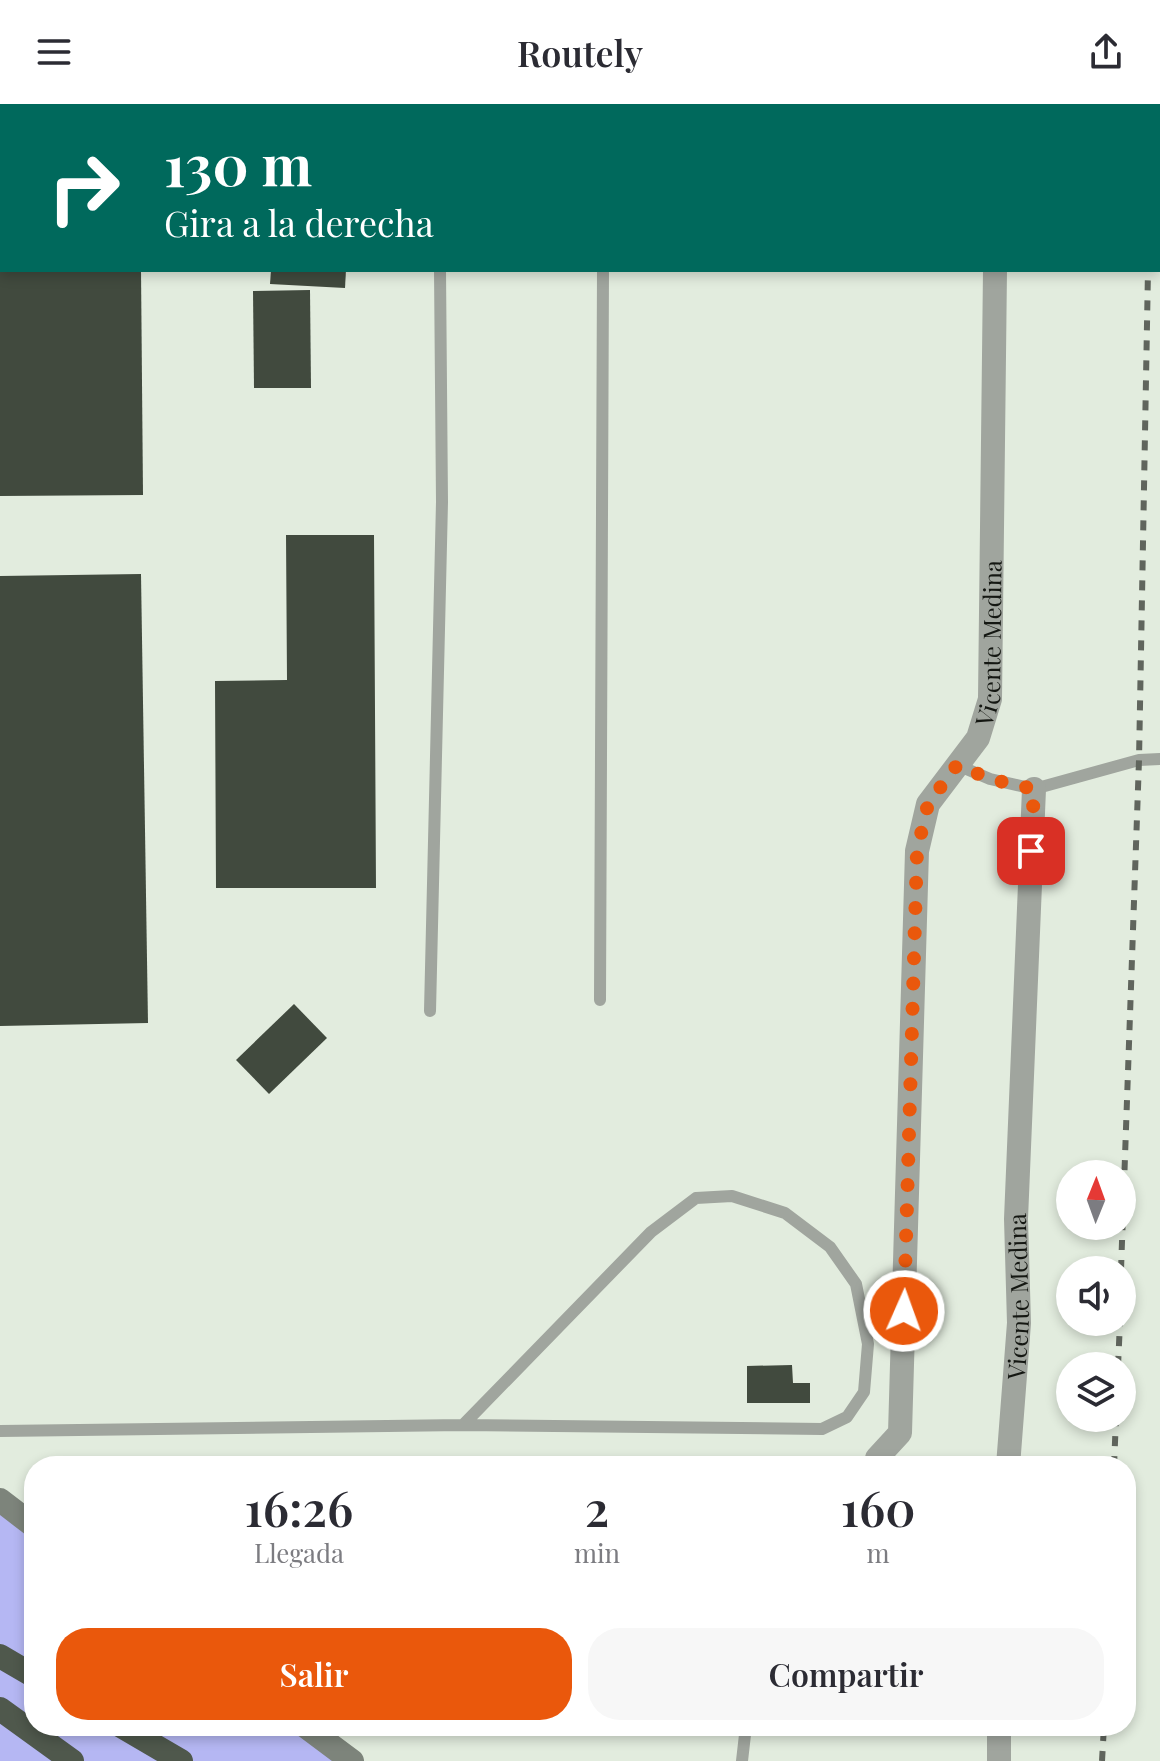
<!DOCTYPE html>
<html lang="es">
<head>
<meta charset="utf-8">
<style>
	:root { --surface:#fff; --page:#f7f7f7; --text:#2b2b33; --muted:#7c7c81; --accent:#ea580c }
	body { margin:0; font-family:"Playfair Display",serif; background:var(--page); color:var(--text); height:100vh; display:flex; flex-direction:column; font-size:30px; white-space:nowrap }
	* { box-sizing:border-box; margin:0 }
	p { font-size:26px; color:var(--muted) }
	.icon { flex:none; width:44px; height:44px; fill:none; stroke:currentColor; stroke-width:2; stroke-linecap:round; stroke-linejoin:round }
	.map { position:relative; flex:1; overflow:hidden }
	.drawer { position:absolute; left:24px; top:1352px; width:1112px; height:280px; display:flex; flex-direction:column; background:var(--surface); border-radius:32px; box-shadow:0 4px 12px #0003 }
	.drawer>* { flex:none }
	.hud { position:absolute; left:0px; top:0px; width:1160px; height:168px; box-shadow:0 4px 12px #0003; background:#00695c; color:#fff; overflow:hidden }
	.needle { width:52px; rotate:1deg }
	.tools { position:absolute; left:1056px; top:1056px; display:grid; gap:16px }
	.tools a { display:grid; place-items:center; width:80px; height:80px; border-radius:50%; background:var(--surface); box-shadow:0 4px 12px #0003; font-size:40px }
	.pin { position:absolute; display:grid; place-items:center; width:68px; height:68px; color:#fff; margin:-34px; border-radius:16px; box-shadow:0 4px 12px #0006 }
	.me { position:absolute; width:88px; margin:-44px; rotate:2deg; stroke-linejoin:round; filter:drop-shadow(0 0 6px #0008) }
	.turn { display:flex; align-items:center; gap:28px; height:168px; padding:0 32px; font-size:36px }
	.turn .icon { width:104px; height:104px; stroke-width:2.5 }
	.turn b { display:block; font-size:56px; line-height:68px }
	.eta { display:flex; justify-content:space-evenly; align-items:center; height:136px; text-align:center }
	.eta b { font-size:48px; font-weight:600; line-height:56px }
	.primary-button { display:flex; gap:16px; margin-top:auto; padding:16px 32px }
	.primary-button a { flex:1; height:92px; border-radius:32px; background:var(--accent); color:#fff; font-size:32px; font-weight:600; line-height:92px; text-align:center }
	.primary-button a+a { background:var(--page); color:var(--text) }
	header { display:flex; justify-content:space-between; align-items:center; height:104px; padding:0 32px; background:var(--surface); font-size:36px; font-weight:600 }
	.map>svg:first-child { display:block }
	.green { fill:#b5b7f3 }
	.building { fill:#414a3e }
	.lines { fill:none; stroke-linecap:round; stroke-linejoin:round }
	.service { stroke:#a0a59e; stroke-width:12 }
	.minor { stroke:#a0a59e; stroke-width:24 }
	.secondary { stroke:#7d847b; stroke-width:24 }
	.motorway { stroke:#4f584c; stroke-width:24 }
	.rail { stroke:#60655d; stroke-width:6; stroke-dasharray:10 10; stroke-linecap:butt }
	.route { stroke:#ea580c; stroke-width:14; stroke-dasharray:0 25.2 }
	.labels { text-anchor:middle; dominant-baseline:central; stroke-width:8; stroke-linejoin:round; paint-order:stroke }
	.street-label { font-size:24px; fill:#141712; stroke:#e2ecde }
</style>
</head>
<body>
<header><svg class="icon" aria-label="menu" viewBox="0 0 24 24"><path d="M4 6h16M4 12h16M4 18h16"/></svg>Routely<svg class="icon" aria-label="share" viewBox="0 0 24 24"><path d="M12 15V3M7 8l5-5 5 5M5 13v7h14v-7"/></svg></header>
<div class="map">
<svg width="1160" height="1657" viewBox="0 0 1160 1657">
	<rect width="100%" height="100%" fill="#e2ecde"/>
	<path class="green" d="M0,1396L34,1422V1622H305L352,1657H0Z"/>
	<g class="building">
		<path d="M0,166H141L143,391L0,392Z"/>
		<path d="M271,166H346L345,184L270,180Z"/>
		<path d="M310,186L311,284H254L253,187Z"/>
		<path d="M286,431H374L376,784H216L215,577L287,576Z"/>
		<path d="M141,470L148,919L0,922V472Z"/>
		<path d="M294,900L327,934L269,990L236,956Z"/>
		<path d="M792,1261L793,1279H810V1299H747V1262Z"/>
	</g>
	<g class="lines">
		<g class="service">
			<path d="M603,0V2"/>
			<path d="M957,661L990,675L1034,685L1139,656L1160,655"/>
			<path d="M600,896L603,166"/>
			<path d="M430,907L442,398L440,166"/>
			<path d="M0,1327L463,1321L822,1325L847,1313L864,1288L868,1240L856,1180L830,1143L785,1109L732,1092L696,1094L651,1128L463,1321"/>
			<path d="M742,1657L746,1622"/>
		</g>
		<g class="minor">
			<path d="M972,0L973,2"/>
			<path id="s1" d="M876,1362L877,1354L900,1329L917,747L928,700L978,634L990,595L995,166"/>
			<path id="s2" d="M1008,1362L1019,1219L1016,1115L1034,685"/>
			<path d="M999,1657V1622"/>
		</g>
		<g class="secondary">
			<path d="M0,1396L34,1422"/>
			<path d="M305,1622L352,1657"/>
		</g>
		<g class="motorway">
			<path d="M0,1552L34,1572"/>
			<path d="M0,1605L72,1657"/>
			<path d="M121,1622L181,1657"/>
		</g>
		<g class="rail">
			<path d="M1150,2V0"/>
			<path d="M1121,1166L1139,656L1148,166"/>
			<path d="M1118,1262L1120,1218"/>
			<path d="M1114,1362L1116,1314"/>
			<path d="M1102,1657L1104,1622"/>
		</g>
	</g>
	<g class="lines">
		<path class="route" d="M904,1207L917,747L928,700L957,661L990,675L1034,685L1031,747"/>
	</g>
	<g class="labels">
		<g class="street-label">
			<text stroke="none"><textPath href="#s1" startOffset="852">Vicente Medina</textPath></text>
			<text stroke="none"><textPath href="#s2" startOffset="170">Vicente Medina</textPath></text>
		</g>
	</g>
</svg>
<div class="tools">
<a><svg class="needle" viewBox="-14 -14 28 28"><path d="M0-13l5 13h-10z" fill="#e53935"/><path d="M0 13l5-13h-10z" fill="#7c7c81"/></svg></a>
<a><svg class="icon" aria-label="sound" viewBox="0 0 24 24"><path d="M4 9h4l5-4v14l-5-4H4zM17 9q2 3 0 6"/></svg></a>
<a><svg class="icon" aria-label="layers" viewBox="0 0 24 24"><path d="M12 4l9 5-9 5-9-5zM3 14l9 5 9-5"/></svg></a>
</div>
<div class="pin" style="left:1031px;top:747px;background:#d93025"><svg class="icon" aria-label="arrive" viewBox="0 0 24 24"><path d="M6 21V4h12l-3 4 3 4H6"/></svg></div>
<svg class="me" style="left:904px;top:1207px" viewBox="-20 -20 40 40"><circle r="17" fill="#ea580c" stroke="#fff" stroke-width="3"/><path d="M0-11L8 9 0 5-8 9z" fill="#fff"/></svg>
<div class="hud">
<div class="turn"><svg class="icon" aria-label="right" viewBox="0 0 24 24"><path d="M7 20v-9h11M14 6l5 5-5 5"/></svg><div><b>130 m</b>Gira a la derecha</div></div>
</div>
<section class="drawer">
<div class="eta">
<div><b>16:26</b><p>Llegada</p></div>
<div><b>2</b><p>min</p></div>
<div><b>160</b><p>m</p></div>
</div>
<div class="primary-button"><a>Salir</a><a>Compartir</a></div>
</section>
</div>
</body>
</html>
